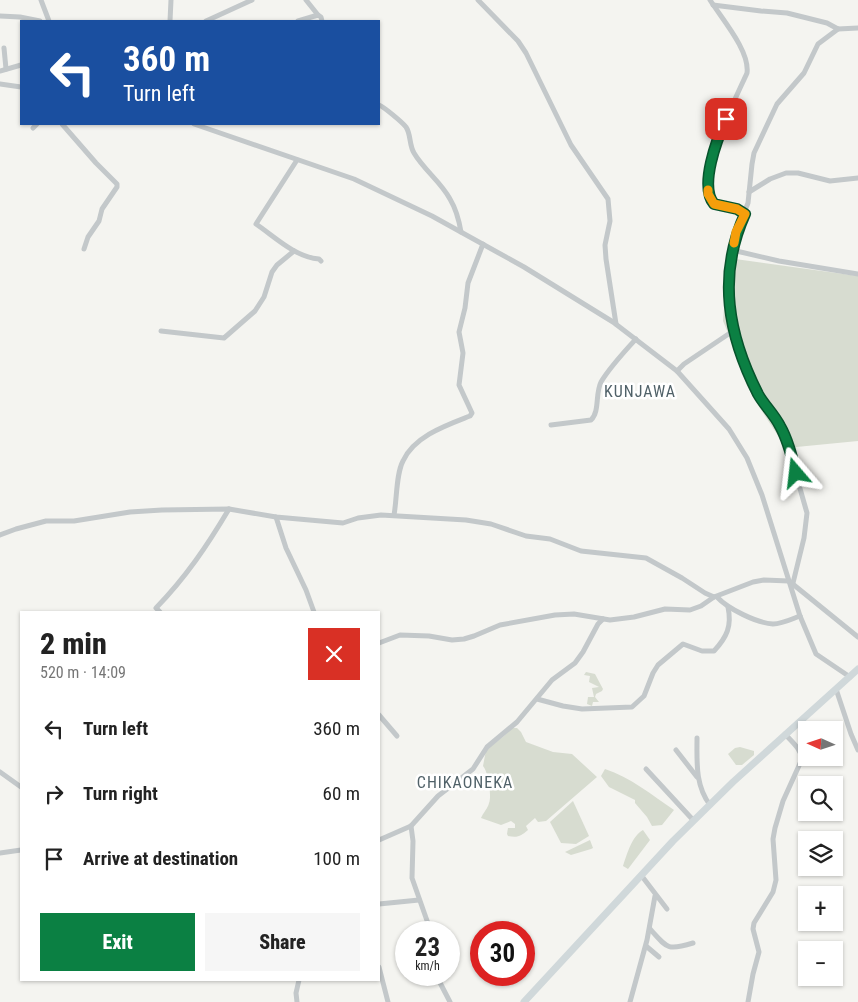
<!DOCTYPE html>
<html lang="en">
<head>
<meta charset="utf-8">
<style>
	:root { --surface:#fff; --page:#f6f6f6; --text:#222; --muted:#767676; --accent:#0b8043 }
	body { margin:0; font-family:"Roboto Condensed",sans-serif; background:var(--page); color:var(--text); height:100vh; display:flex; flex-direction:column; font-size:19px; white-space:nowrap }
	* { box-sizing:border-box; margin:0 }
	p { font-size:16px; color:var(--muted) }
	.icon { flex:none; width:28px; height:28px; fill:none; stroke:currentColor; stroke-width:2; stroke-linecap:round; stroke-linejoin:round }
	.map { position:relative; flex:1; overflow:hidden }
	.drawer { position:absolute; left:20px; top:611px; width:360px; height:370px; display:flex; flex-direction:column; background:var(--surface); border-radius:0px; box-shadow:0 1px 4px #0004 }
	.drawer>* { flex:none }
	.banner { position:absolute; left:20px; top:20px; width:360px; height:105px; border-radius:0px; box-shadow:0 1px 4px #0004; background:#1a4fa0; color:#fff; overflow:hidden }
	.needle { width:32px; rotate:273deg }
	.fabs { position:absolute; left:798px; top:721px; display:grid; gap:10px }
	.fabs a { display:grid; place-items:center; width:45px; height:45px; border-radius:0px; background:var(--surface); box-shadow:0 1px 4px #0004; font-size:25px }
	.speed { position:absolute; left:395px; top:921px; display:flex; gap:10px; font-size:25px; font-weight:700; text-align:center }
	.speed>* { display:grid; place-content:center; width:65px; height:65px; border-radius:50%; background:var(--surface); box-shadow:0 1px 4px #0004; line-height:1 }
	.speed small { font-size:12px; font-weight:400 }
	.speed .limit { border:8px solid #d22; background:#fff; color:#111 }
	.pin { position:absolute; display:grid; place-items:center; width:42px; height:42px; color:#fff; margin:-21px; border-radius:10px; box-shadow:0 2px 8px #0006 }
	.me { position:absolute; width:55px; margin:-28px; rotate:343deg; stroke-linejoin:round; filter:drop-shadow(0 0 4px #0008) }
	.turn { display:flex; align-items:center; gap:18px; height:105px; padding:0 20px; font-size:22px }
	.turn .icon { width:65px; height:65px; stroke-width:2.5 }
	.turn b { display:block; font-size:35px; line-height:42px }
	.round { display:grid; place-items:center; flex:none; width:52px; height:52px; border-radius:0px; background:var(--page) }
	.summary { display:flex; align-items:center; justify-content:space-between; height:85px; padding:0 20px }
	h1 { font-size:30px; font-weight:800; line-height:38px }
	.primary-button { display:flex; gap:10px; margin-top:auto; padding:10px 20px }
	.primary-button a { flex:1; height:58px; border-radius:0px; background:var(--accent); color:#fff; font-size:20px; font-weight:800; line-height:58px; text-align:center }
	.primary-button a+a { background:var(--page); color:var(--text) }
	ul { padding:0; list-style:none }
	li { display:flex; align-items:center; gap:15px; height:65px; padding:0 20px }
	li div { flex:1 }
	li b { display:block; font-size:19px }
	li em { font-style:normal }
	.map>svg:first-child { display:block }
	.green { fill:#d7dcd0 }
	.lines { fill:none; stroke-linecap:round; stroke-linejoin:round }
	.minor { stroke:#c3c8ca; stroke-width:5 }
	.secondary { stroke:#d0d8da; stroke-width:7 }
	.route-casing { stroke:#07532c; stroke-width:12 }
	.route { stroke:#0b8043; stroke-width:9 }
	.slow { stroke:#f59e0b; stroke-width:9 }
	.labels { text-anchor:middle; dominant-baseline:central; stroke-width:5; stroke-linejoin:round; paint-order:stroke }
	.quarter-label { font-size:16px; letter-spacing:1px; fill:#506168; stroke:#fff }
</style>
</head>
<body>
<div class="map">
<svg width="858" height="1002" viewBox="0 0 858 1002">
	<rect width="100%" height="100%" fill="#f4f4f0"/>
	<g class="green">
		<path d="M728,258L858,276V441L786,448L758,405L723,321Z"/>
		<path d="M586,672L595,674L603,689L602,691L596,694L595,697L599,702H593L592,706L587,704L588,697H594L592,688L599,687L589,682L590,676L584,675Z"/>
		<path d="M512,728H517L521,732L526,742L553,752L572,754L597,777L546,821L538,822L535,818L526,826L528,830C521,836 518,838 508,836L507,834L508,828H515V824L511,821L501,825L481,818C483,813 488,808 489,803C492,796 488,771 483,766L486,750L504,736Z"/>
		<path d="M740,747L754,751V755L742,765H736L728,754L735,748Z"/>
		<path d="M605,769C630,777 652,795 674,810L662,825L652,826L647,817L635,803V800L609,787L601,776Z"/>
		<path d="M573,801L589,836L576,844L561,843L550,822Z"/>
		<path d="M643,830L650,840L628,869L623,866C627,854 632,836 643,830Z"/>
		<path d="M590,840L593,848L591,849L571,855L565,852Z"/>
	</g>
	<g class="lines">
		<g class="minor">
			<path d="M41,0L49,21"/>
			<path d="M306,0L318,15"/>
			<path d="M478,0L518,41L526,53L571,145L608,199L610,221L605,245L606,259L616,324"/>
			<path d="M710,0C722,19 750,51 747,73C735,100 694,179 714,204L737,209L745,213"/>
			<path d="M713,5L761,11L787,13L827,23L838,29L858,28"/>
			<path d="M0,16L20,17L40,21"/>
			<path d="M170,21L171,0"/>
			<path d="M206,21L252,0"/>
			<path d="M298,21L318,15L321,17L322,21"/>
			<path d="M4,48L6,69"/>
			<path d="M0,71L21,65"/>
			<path d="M0,84L21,87"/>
			<path d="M379,105C384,107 402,122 406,127C411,134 409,145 414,153C424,170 441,182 450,199C456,209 459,220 461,232"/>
			<path d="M62,124L96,163L117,184V187L102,209L99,221L88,237L84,249"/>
			<path d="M194,124L354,179L432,216L524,267L613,322L677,371L729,429L747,458L762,495L800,616L816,654L850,677"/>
			<path d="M33,128L37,124"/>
			<path d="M297,160L256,224C275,237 295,257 319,259L321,261"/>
			<path d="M749,192L770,179L786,173H798L830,181L858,178"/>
			<path d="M732,250L779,261L858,274"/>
			<path d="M161,331L224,338L255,311L264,297L272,272L277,265L294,251"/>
			<path d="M733,331C742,355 749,378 762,400C769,413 779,423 785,436L807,513L804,538L793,583"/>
			<path d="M677,371L684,364L733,331L730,312V263L736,232L748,203L752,164L754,153L777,104L804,73L818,44L838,29"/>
			<path d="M551,425L591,420C600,411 595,394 601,382C610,367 624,352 636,339"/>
			<path d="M394,515C397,499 396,474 403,461C414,436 447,425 470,416L472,413L459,385L463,353L459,332L465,308L468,283L483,244"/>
			<path d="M276,517L286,548L306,590L314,612"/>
			<path d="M0,535L16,529L46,521H74L130,512L162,510L229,509L276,517L343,523L358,518L381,515L466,520L491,524L526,536L550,539L581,551L646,558L682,578L705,593L714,597L753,582L764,580L789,581L858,637"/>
			<path d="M717,597C728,609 757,623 773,624C782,624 792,619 800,616"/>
			<path d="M160,612L156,608C186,577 207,546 229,509"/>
			<path d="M379,643L400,635L429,636L452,640L464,639L474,636L500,625L555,615L574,614L610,620L634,617L665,609L690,610L701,606L714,597"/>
			<path d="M836,689L851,734L858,750"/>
			<path d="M537,699L563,706L582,709L632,707L644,696L653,673L658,665L683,644L702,651H714C727,637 732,626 728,607"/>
			<path d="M379,715L397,736"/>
			<path d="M697,738C697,762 695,785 710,805"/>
			<path d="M676,750L697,777"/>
			<path d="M646,769L694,821"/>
			<path d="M0,772L21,787"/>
			<path d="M411,826L413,841L412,878L431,932"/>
			<path d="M379,840L411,826L438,796L473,769L487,747L517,722L552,680L575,663L583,652L598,624L603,619"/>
			<path d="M0,853L21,850"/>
			<path d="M641,875L667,909"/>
			<path d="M379,904L419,900"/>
			<path d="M650,929C667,948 667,951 693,943"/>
			<path d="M646,946L659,957"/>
			<path d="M379,967L388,1002"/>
			<path d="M436,975L450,1002"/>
			<path d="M297,1002L296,993L299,980"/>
			<path d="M630,1002L647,940L655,896"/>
			<path d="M748,1002L753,974L759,952L753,929L754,923L773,892L776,880L773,839L775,828L783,801L802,759C801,749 792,742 785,734"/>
		</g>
		<path class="secondary" d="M524,1002L673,841L733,782L858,669"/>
	</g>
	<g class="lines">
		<defs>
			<path id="route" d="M726,119C717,139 699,186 714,204L737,209L745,214C717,276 728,335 758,394C764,405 774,414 780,426C788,440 792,457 796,473"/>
		</defs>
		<use href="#route" class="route-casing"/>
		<use href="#route" class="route"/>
		<path class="slow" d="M708,190V194L714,204L737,209L745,214L736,232L734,243"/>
	</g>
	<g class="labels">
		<g class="quarter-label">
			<text x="640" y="391">KUNJAWA</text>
			<text x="465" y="782">CHIKAONEKA</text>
		</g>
	</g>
</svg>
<div class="fabs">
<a><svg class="needle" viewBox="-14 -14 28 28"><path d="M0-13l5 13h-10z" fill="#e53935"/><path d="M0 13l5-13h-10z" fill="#767676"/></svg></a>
<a><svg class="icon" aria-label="search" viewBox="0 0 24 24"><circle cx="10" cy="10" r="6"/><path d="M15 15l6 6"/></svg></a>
<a><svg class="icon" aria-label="layers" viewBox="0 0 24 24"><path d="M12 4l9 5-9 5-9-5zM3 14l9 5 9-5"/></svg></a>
<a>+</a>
<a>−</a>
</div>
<div class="speed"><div>23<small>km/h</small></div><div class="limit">30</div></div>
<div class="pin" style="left:726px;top:119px;background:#d93025"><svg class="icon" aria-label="arrive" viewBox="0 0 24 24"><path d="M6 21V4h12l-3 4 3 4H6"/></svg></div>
<svg class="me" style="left:796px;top:473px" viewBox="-20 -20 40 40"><path d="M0-17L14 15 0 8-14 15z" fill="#0b8043" stroke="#fff" stroke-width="4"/></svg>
<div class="banner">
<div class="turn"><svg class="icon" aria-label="left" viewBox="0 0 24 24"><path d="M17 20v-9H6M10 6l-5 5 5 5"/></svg><div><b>360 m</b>Turn left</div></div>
</div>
<section class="drawer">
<div class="summary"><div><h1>2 min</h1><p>520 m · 14:09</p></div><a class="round" style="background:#d93025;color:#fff"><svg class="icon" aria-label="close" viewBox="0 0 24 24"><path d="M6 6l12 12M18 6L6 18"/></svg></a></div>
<ul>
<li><svg class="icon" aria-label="left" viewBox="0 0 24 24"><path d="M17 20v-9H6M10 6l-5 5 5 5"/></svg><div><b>Turn left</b></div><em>360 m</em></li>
<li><svg class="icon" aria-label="right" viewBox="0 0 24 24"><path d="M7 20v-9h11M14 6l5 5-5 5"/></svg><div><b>Turn right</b></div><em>60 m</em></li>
<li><svg class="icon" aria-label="arrive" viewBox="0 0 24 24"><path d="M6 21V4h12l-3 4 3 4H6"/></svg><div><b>Arrive at destination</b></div><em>100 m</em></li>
</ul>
<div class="primary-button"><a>Exit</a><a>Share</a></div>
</section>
</div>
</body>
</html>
